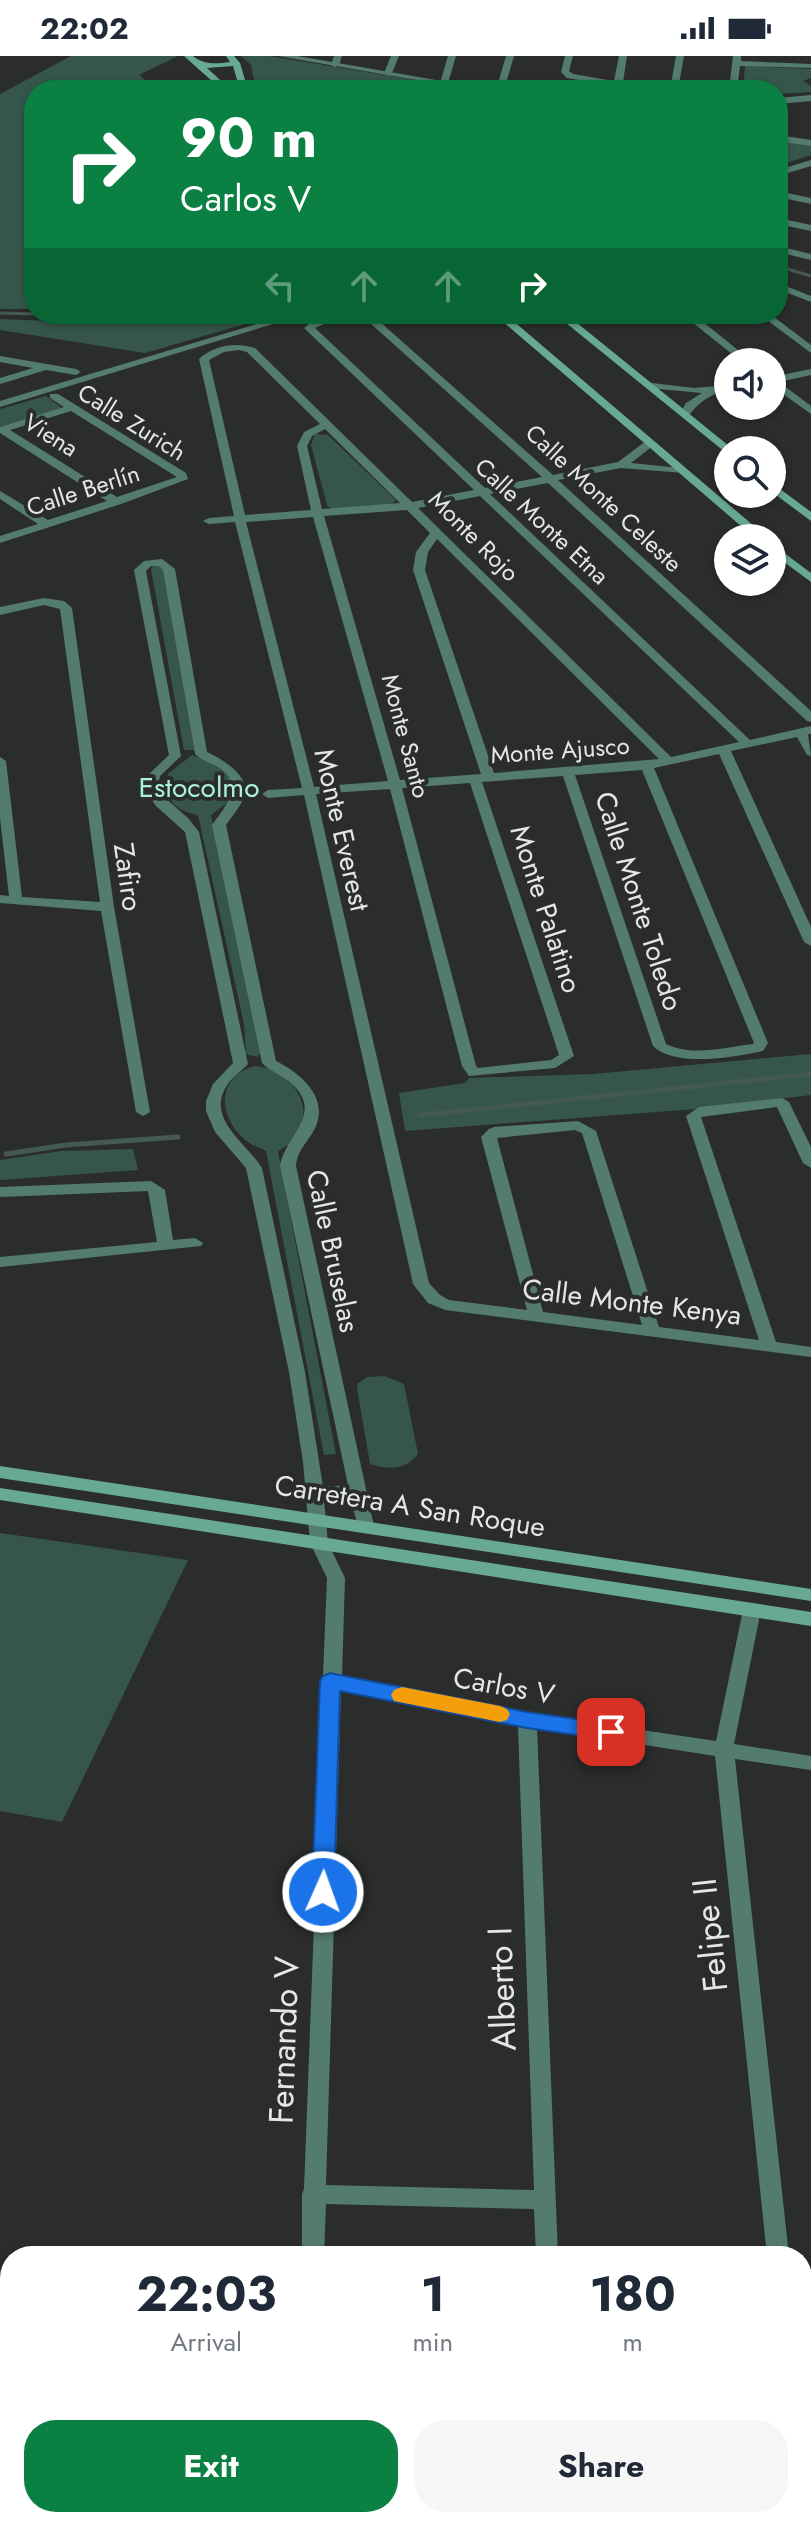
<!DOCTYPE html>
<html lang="en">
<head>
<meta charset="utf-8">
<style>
	:root { --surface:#fff; --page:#f6f6f7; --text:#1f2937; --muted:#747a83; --accent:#0b8043 }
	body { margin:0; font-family:Jost,sans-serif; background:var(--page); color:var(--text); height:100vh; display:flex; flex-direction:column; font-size:30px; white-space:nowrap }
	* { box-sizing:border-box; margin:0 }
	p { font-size:26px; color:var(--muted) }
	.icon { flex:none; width:44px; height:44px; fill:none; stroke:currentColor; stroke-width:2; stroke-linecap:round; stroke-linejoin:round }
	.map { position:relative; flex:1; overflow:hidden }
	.side { position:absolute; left:0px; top:2190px; width:812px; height:282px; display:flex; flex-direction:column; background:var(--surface); border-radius:32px 32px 0 0; box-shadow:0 2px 6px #0004 }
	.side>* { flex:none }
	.top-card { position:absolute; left:24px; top:24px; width:764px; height:244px; border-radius:32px; box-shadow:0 2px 6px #0004; background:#0b8043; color:#fff; overflow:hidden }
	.fabs { position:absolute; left:714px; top:292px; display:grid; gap:16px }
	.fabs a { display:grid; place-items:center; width:72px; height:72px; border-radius:50%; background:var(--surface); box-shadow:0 2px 6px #0004; font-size:40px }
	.pin { position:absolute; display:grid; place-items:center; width:68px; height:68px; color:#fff; margin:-34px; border-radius:16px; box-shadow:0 4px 12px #0006 }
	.me { position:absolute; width:88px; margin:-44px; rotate:2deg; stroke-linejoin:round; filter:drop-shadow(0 0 6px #0008) }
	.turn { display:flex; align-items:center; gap:28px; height:168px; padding:0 24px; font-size:36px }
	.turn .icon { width:104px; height:104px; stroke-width:2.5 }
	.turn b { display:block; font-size:56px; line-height:68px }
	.lanes { display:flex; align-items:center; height:76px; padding:0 24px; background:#0003; justify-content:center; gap:40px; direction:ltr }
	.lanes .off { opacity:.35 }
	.eta { display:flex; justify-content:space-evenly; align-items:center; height:136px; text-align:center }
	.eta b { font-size:48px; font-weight:700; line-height:56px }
	.action { display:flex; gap:16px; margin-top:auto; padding:16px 24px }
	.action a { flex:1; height:92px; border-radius:32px; background:var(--accent); color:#fff; font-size:32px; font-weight:700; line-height:92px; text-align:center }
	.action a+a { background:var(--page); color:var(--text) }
	.status { display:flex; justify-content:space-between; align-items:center; height:56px; padding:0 40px; background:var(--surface); direction:ltr }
	.status svg { height:22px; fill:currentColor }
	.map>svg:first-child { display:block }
	.green { fill:#36564b }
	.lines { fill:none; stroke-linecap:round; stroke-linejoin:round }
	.stream-far1 { stroke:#455953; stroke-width:3 }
	.stream { stroke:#455953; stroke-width:5 }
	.minor { fill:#547c6e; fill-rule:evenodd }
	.tertiary { fill:#547c6e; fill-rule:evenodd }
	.secondary { fill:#68a993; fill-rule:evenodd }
	.route { fill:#1a73e8; stroke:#114b97; stroke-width:2 }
	.slow { fill:#f59e0b }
	.labels { text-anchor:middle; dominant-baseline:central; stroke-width:8; stroke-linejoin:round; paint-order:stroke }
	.far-street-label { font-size:24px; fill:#e5e7e6; stroke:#2a2d2c }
	.park-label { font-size:28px; fill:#aaf3d9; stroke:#2a2d2c }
	.street-label { font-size:28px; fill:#e5e7e6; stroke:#2a2d2c }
	.near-street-label { font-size:34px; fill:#e5e7e6; stroke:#2a2d2c }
</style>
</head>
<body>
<div class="status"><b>22:02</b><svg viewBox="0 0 49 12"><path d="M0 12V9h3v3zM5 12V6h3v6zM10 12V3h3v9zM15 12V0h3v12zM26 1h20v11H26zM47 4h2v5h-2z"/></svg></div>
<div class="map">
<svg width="811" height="2471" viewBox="0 0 811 2471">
	<rect width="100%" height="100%" fill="#2a2d2c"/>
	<g class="green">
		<path d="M71,0H178L139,19L157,34H34V253H0V38Z"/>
		<path d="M241,0H269L476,34H256L251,9Z"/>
		<path d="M745,10L811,13V22L803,25L811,30V36L778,38V34H743Z"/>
		<path d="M778,84L811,89V99L778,110Z"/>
		<path d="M86,258H279L145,297L0,274V263L50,265Z"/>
		<path d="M46,340L62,352L0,371V353Z"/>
		<path d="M315,378L328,379L396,444L392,448L331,453L327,449L311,389Z"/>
		<path d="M154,509H163L194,694H184L151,513Z"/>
		<path d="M192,699L217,708L233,724L234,742L211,759L260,997L257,1001L246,998L244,968L198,759C180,756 168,747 163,729L169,717Z"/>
		<path d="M811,998V1039L696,1053L405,1075L399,1037L465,1027L469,1022L593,1018Z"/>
		<path d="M255,1010C291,1012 320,1053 293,1085C289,1090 282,1091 278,1096L336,1398L324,1399L266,1095C259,1091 250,1089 244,1083C217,1059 217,1020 255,1010Z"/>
		<path d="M133,1093L138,1114L0,1124V1104L61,1095Z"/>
		<path d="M384,1320L404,1328L418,1398C406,1414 389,1414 370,1408L358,1338L357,1328L367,1321Z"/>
		<path d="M0,1477L188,1504L62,1766L0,1755Z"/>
	</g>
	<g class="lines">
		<g class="stream-far1">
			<path d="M778,210L811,220"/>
			<path d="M0,257L34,258"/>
		</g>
		<g class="stream">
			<path d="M422,1059L811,1018"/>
			<path d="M6,1098L66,1089L178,1081"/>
		</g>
		<g class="minor">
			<path d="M334,0H342L339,9L335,11L331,9Z"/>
			<path d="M391,0H399L392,17L388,20L384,17Z"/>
			<path d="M448,0H456L448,27L444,30L440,27Z"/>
			<path d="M506,0H514L504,34H496Z"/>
			<path d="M565,0H573L569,15L573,18L614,25L619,0H627L623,26L659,34H640L567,22L561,16Z"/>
			<path d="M676,0H684L678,34H670Z"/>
			<path d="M733,0H741V5L811,8V12L740,10L737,34H729Z"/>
			<path d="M811,39V45L778,48V42Z"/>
			<path d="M811,104V110L778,120V114Z"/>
			<path d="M778,135L811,142V148L778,141Z"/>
			<path d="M778,162L811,169V175L778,168Z"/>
			<path d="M778,190L811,198V204L778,196Z"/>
			<path d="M778,227L811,240V246L778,233Z"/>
			<path d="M332,258H347L315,272L485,432L542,421L360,258H371L553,419L618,406L646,385H654V389L631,407L680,412L685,415L684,417L621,412L558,424L811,655V666L807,665L548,427L490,438L750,684L811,670V678H808L811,700L807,699L797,681L731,695L811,871V890L804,886L719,698L654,712L768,987L763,995C734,1001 676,1012 653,990L563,720L482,726L574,1000L555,1012L469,1020L462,1010L390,733L316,738L429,1227L440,1239L449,1244L527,1254L481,1081L489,1073L494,1071L578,1065L596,1075L659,1271L759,1284L686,1060L699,1051L782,1042L789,1046L811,1091V1112L803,1107L777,1051L701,1061L776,1286L811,1291V1301L445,1254L428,1247L413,1228L304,739L268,742L262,738L268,734L302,732L235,466L209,468L203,465L209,462L234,460L199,303C215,289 235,286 255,292L412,446L474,434L304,272L315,263ZM239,294L247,296L320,368L304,376L297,390L311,454L245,459L209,304L224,296ZM325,373L400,447L322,453L307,390L312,380ZM480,440L739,686L671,701L418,452ZM407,454L430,477L416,496L413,514L481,718L400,724L324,460ZM313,461L388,725L314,731L246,466ZM437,483L659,703L494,717L425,514L428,496ZM642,714L754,987L753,988C725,991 693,1001 666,988L575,719ZM470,727L559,999L551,1004L478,1012L476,1010L402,732ZM575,1074L582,1077L642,1269L543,1256L497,1082Z"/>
			<path d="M682,258H693L753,306H742Z"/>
			<path d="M759,258H770L811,289V297Z"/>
			<path d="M0,300L76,313L81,316L76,319L46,314L0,328V322L33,312L0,306Z"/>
			<path d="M811,313V319L779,326L811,350V358L772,330V321Z"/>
			<path d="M652,327L694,332L728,329V335C713,336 697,347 689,360L685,361L680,358L686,347L702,337L648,332L647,330Z"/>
			<path d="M50,338H58L186,417L188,423L121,448L0,487V480L38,468L0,443V435L48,464L107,445L0,377V371L64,351L50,342ZM71,355L177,421L117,441L10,374Z"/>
			<path d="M162,503L175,513L207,696C220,702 248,718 245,736C244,747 232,760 226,769L276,1005C302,1018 332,1044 313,1076C306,1088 297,1095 296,1110L374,1470L371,1474H359L350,1441L324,1443L328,1487L345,1522L342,1621L527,1657L716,1685L743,1554L746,1549H758L761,1554L734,1688L811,1700V1714L735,1703L789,2200H767L715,1700L537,1672L558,2200H536L534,2153L326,2148L324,2200H302V2138L304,2133L323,1629L321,1625L323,1620L327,1522L310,1487L303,1406L289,1316L246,1112L215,1076L206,1055V1045L213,1028L233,1007L185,776L156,750L145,735L148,719L169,699L134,514L144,505ZM151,510H159L163,514L195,698C201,704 209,706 217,710C246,729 226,749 212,769L262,1007C271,1016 284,1020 293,1029C324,1059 284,1081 280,1110L348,1429L323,1431L305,1316L262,1112C245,1085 202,1061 230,1025C235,1019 243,1014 248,1008L199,776L188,762L157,735L160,720L181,700L146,515ZM341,1634L518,1669L534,2134L326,2129Z"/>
			<path d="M44,542L64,545L72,552L114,851L150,1056L143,1060L136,1056L101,855L0,847V839L9,840L0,762V701L6,705L22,841L100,846L60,553L44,549L0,559V551Z"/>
			<path d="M151,1125L165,1134L173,1184L195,1182L203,1187L201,1190L0,1211V1201L157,1186L148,1135L0,1141V1131Z"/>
			<path d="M802,2412L811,2417V2471H795L794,2462H802Z"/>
			<rect x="298" y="2462" width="24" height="9"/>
			<path d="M547,2462H571L572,2471H548Z"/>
		</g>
		<g class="tertiary">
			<path d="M278,0H297L494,34H474Z"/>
			<path d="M778,79L811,84V90L778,85Z"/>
			<path d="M290,258H306L0,351V345Z"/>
		</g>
		<g class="secondary">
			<path d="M184,0H193C204,9 216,8 230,6L226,0H234L240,7L248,34H240L233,10L207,12L231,34H222Z"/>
			<path d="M494,258H505L768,482H755Z"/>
			<path d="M555,258H566L734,394L725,396Z"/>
			<path d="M772,427L811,456V465L772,436Z"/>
			<path d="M772,488L811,517V526L772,497Z"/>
			<path d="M0,1410L811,1533V1545L0,1422Z"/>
			<path d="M0,1432L811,1556V1570L0,1444Z"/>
		</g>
	</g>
	<path class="route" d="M330,1617L527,1656L611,1668L619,1670L622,1676L619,1681L611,1684L527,1672L340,1635L334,1836L331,1843L323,1845L315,1843L312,1836L320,1625L323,1620Z"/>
	<path class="slow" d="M402,1631L500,1650L507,1653L510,1658L507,1664L500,1666L394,1645L391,1639L394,1634Z"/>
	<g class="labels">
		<g class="far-street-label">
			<text transform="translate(132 366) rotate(32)">Calle Zurich</text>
			<text transform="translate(51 379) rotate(32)">Viena</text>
			<text transform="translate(83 434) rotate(-18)">Calle Berlín</text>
			<text transform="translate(604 442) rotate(43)">Calle Monte Celeste</text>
			<text transform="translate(542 465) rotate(43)">Calle Monte Etna</text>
			<text transform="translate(474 480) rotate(45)">Monte Rojo</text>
			<text transform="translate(406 680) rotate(75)">Monte Santo</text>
			<text transform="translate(560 694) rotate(-4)">Monte Ajusco</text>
		</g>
		<g class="park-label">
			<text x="199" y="731">Estocolmo</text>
		</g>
		<g class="street-label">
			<text transform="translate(342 774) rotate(77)">Monte Everest</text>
			<text transform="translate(128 821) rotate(82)">Zafiro</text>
			<text transform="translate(639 845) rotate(72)">Calle Monte Toledo</text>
			<text transform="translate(546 853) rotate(72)">Monte Palatino</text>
			<text transform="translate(333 1195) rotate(78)">Calle Bruselas</text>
			<text transform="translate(632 1246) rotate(7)">Calle Monte Kenya</text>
			<text transform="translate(410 1450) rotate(9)">Carretera A San Roque</text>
			<text transform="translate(504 1630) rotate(10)">Carlos V</text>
		</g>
		<g class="near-street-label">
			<text transform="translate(710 1879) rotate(-96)">Felipe II</text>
			<text transform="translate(502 1933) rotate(-92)">Alberto I</text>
			<text transform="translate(284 1984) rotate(-88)">Fernando V</text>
		</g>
	</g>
</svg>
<div class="fabs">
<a><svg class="icon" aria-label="sound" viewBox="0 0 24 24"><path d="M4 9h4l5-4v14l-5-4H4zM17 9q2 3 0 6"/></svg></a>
<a><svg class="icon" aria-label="search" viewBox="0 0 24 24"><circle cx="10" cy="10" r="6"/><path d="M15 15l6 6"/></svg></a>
<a><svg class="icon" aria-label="layers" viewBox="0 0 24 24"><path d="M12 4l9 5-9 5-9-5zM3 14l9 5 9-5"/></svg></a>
</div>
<div class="pin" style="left:611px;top:1676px;background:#d93025"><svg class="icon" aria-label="arrive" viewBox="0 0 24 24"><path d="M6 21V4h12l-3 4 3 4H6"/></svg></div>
<svg class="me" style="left:323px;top:1836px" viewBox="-20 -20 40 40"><circle r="17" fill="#1a73e8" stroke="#fff" stroke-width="3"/><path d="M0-11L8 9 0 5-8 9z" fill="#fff"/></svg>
<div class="top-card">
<div class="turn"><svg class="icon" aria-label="right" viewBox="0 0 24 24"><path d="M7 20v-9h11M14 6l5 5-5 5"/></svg><div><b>90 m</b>Carlos V</div></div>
<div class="lanes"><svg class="icon off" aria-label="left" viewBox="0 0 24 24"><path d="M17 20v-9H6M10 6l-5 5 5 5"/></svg><svg class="icon off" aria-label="ahead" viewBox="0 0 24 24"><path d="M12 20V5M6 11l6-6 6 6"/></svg><svg class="icon off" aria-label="ahead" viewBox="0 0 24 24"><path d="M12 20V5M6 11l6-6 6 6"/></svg><svg class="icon" aria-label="right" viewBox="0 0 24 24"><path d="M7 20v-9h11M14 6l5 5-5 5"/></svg></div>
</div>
<section class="side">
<div class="eta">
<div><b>22:03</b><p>Arrival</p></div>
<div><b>1</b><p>min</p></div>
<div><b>180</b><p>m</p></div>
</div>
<div class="action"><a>Exit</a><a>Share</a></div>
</section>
</div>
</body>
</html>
